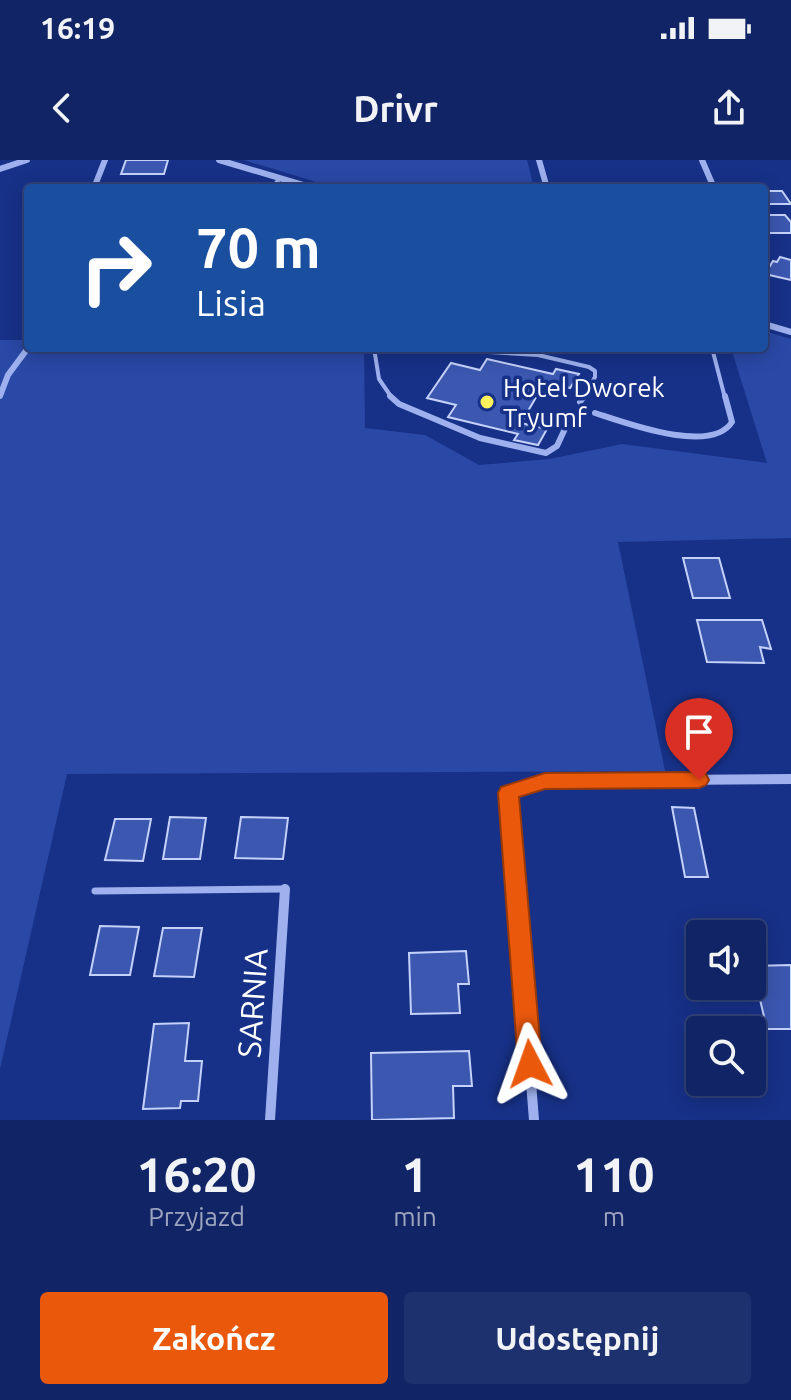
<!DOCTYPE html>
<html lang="pl">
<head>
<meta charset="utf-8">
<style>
	:root { --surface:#112566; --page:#1e316f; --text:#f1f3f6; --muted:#9ca5bf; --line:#30427a; --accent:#ea580c }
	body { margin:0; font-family:Ubuntu,sans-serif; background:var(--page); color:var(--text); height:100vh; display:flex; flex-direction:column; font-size:30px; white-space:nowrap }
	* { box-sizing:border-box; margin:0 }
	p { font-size:26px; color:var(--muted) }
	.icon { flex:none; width:44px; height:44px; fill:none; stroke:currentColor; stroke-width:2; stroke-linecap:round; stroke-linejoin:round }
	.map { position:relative; height:960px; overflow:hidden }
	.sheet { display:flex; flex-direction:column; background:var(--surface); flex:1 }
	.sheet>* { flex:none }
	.guide { position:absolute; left:24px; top:24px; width:744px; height:168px; border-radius:8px; box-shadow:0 4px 20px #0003,0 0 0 2px var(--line); background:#1a4fa0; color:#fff; overflow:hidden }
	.controls { position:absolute; left:686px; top:760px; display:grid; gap:16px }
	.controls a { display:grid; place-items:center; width:80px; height:80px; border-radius:8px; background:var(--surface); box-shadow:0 4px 20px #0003,0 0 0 2px var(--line); font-size:40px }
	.pin { position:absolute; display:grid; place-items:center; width:68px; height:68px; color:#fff; margin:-82px -34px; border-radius:50% 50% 50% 0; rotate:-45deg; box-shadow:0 0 8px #0007 }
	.pin .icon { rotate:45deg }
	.me { position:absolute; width:88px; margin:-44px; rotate:356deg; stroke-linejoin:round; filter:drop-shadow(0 0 6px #0008) }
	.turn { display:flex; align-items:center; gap:28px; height:168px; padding:0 40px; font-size:36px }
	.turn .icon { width:104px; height:104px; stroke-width:2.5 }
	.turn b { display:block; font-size:56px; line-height:68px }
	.eta { display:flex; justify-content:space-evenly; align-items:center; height:136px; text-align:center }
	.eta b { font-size:48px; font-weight:700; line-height:56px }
	.cta { display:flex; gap:16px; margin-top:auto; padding:16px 40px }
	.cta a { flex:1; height:92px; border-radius:8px; background:var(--accent); color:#fff; font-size:32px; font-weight:700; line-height:92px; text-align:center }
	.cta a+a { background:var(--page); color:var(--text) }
	.status { display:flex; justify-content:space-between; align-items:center; height:56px; padding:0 40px; background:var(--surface); direction:ltr }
	.status svg { height:22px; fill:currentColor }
	header { display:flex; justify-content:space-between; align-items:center; height:104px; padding:0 40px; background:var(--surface); font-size:36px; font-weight:700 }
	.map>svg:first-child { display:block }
	.green { fill:#2a48a6 }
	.building { fill:#3b57af; stroke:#c4d1fa; stroke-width:2 }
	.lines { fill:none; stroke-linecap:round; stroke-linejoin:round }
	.service-far2 { stroke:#9eb1ee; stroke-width:4 }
	.service-far1 { stroke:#9eb1ee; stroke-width:6 }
	.service { stroke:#9eb1ee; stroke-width:7 }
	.minor-far1 { stroke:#9eb1ee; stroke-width:6 }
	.minor { stroke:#9eb1ee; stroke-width:10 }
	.route { fill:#ea580c; stroke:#983908; stroke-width:2 }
	.poi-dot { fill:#fff25b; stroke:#173188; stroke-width:3 }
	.labels { text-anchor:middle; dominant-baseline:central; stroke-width:7; stroke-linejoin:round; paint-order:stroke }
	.poi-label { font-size:26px; fill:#fff; stroke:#173188; text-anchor:start }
	.near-street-label { font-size:32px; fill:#fff; stroke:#173188 }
</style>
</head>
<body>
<div class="status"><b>16:19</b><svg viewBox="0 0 49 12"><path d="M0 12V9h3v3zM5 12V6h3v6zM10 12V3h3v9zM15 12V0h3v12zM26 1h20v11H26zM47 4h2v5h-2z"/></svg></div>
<header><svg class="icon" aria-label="back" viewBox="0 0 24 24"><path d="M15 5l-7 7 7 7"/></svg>Drivr<svg class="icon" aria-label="share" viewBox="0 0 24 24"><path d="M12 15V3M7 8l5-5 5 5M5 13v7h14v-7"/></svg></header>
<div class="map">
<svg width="791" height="960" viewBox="0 0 791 960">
	<rect width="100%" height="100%" fill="#173188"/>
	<g class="green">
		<path d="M244,0H527L534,28H336Z"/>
		<path d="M764,171L791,179V378L618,382L665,611L67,614L0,909V180H28V188H364L365,268L425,275L479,305L550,299L622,284L767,303L731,188H764Z"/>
	</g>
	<g class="building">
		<path d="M126,0H168L164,14H121Z"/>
		<path d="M764,31H782L791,44H764Z"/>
		<path d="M764,55H785L791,62V73H767Z"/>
		<path d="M780,97L791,100V120L765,114L773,101L777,102Z"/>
		<path d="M487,199L553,214L556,209L579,214L570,228L545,222L521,263L547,269L538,285L514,280L518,274L448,257L456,245L427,238L451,203L480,210Z"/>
		<path d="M683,398H719L730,438H693Z"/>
		<path d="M697,460H762L771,489L760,487L764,503L707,502Z"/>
		<path d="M672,647L694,648L708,717H685Z"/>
		<path d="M170,657L206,658L200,699H163Z"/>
		<path d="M241,657L288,658L283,699L235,698Z"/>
		<path d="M115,659H151L143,701L105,700Z"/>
		<path d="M100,766L139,767L130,815H90Z"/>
		<path d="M163,768H202L194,817L154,816Z"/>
		<path d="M466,791L469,824H458L460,853L411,854L409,793Z"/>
		<path d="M791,805V869H767L752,806Z"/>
		<path d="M189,863L185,901H202L198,941H181L180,948L143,949L154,864Z"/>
		<path d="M469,891L472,926H453L454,958L372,960L371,893Z"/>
	</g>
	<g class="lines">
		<g class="service-far2">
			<path d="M272,28L280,18"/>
			<path d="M374,188L379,219L392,238"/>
			<path d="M421,188L538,195L589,207L595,211V217L583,238"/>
			<path d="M712,188L725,238"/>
		</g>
		<g class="service-far1">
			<path d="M390,236L399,244L480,278L546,293L557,286L569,260"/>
			<path d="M580,242L584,236"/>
			<path d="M595,253C626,263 711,295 732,262L725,236"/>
		</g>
		<path class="service" d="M95,731L285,729"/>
		<g class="minor-far1">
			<path d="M219,0L313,28"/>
			<path d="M539,0L547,28"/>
			<path d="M702,0L714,28"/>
			<path d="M0,9L27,0"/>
			<path d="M94,28L105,0"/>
			<path d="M764,164L791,172"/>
			<path d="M0,236L8,215L28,188"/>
		</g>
		<g class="minor">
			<path d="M270,960L285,729"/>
			<path d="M534,960L508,633L545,621L791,619"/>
		</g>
	</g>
	<path class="route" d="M699,612L706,614L709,620L706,625L699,628L545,629L519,637L542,904L539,912L530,916L521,912L518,904L498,633L501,627L545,613Z"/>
	<circle class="poi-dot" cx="487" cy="242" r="8"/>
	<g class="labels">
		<g class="poi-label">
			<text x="503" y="227">Hotel Dworek<tspan x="503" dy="30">Tryumf</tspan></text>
		</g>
		<g class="near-street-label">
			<text transform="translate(252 843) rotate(-86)">SARNIA</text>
		</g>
	</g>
</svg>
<div class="controls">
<a><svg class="icon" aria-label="sound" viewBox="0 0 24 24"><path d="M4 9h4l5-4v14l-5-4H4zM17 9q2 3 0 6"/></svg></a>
<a><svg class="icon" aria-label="search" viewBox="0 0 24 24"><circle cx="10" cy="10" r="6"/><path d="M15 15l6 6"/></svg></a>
</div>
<div class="pin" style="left:699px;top:620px;background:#d93025"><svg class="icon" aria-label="arrive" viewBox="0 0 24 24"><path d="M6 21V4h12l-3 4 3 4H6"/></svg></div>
<svg class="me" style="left:530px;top:904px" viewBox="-20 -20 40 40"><path d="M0-17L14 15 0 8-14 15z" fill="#ea580c" stroke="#fff" stroke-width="4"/></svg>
<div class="guide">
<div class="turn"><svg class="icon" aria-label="right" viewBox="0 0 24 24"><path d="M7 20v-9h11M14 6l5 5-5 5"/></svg><div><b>70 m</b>Lisia</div></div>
</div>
</div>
<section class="sheet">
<div class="eta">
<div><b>16:20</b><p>Przyjazd</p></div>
<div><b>1</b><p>min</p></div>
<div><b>110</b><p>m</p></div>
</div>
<div class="cta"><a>Zakończ</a><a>Udostępnij</a></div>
</section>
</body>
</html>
